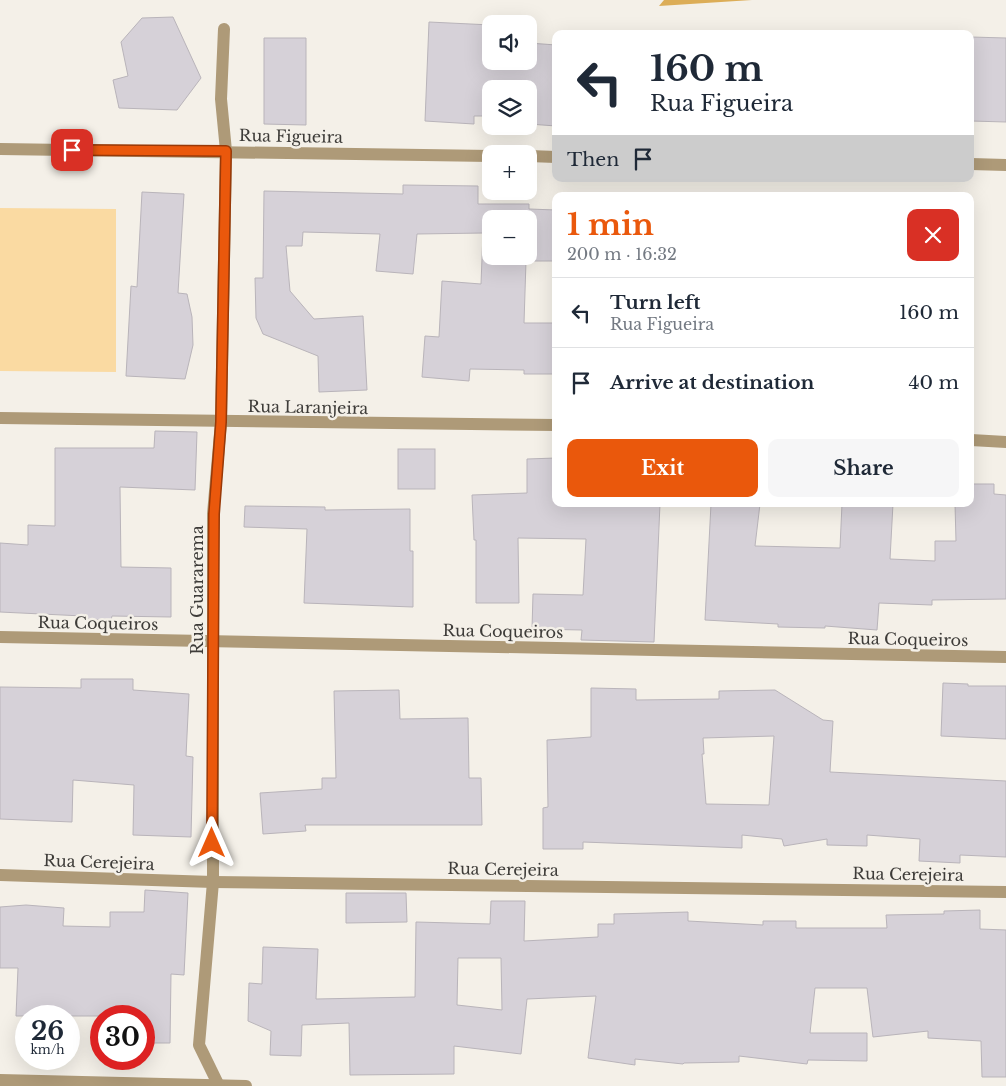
<!DOCTYPE html>
<html lang="en">
<head>
<meta charset="utf-8">
<style>
	:root { --surface:#fff; --page:#f6f6f7; --text:#1f2937; --muted:#747a83; --line:#e0e1e3; --accent:#ea580c }
	body { margin:0; font-family:"Libre Baskerville",serif; background:var(--page); color:var(--text); height:100vh; display:flex; flex-direction:column; font-size:19px; white-space:nowrap }
	* { box-sizing:border-box; margin:0 }
	p { font-size:16px; color:var(--muted) }
	.icon { flex:none; width:28px; height:28px; fill:none; stroke:currentColor; stroke-width:2; stroke-linecap:round; stroke-linejoin:round }
	.map { position:relative; flex:1; overflow:hidden }
	.details { position:absolute; left:552px; top:192px; width:422px; height:315px; display:flex; flex-direction:column; background:var(--surface); border-radius:10px; box-shadow:0 5px 20px #0002 }
	.details>* { flex:none }
	.guide { position:absolute; left:552px; top:30px; width:422px; height:152px; border-radius:10px; box-shadow:0 5px 20px #0002; background:#fff; color:var(--text); overflow:hidden }
	.controls { position:absolute; left:482px; top:15px; display:grid; gap:10px }
	.controls a { display:grid; place-items:center; width:55px; height:55px; border-radius:10px; background:var(--surface); box-shadow:0 5px 20px #0002; font-size:25px }
	.speed { position:absolute; left:15px; top:1005px; display:flex; gap:10px; font-size:25px; font-weight:700; text-align:center }
	.speed>* { display:grid; place-content:center; width:65px; height:65px; border-radius:50%; background:var(--surface); box-shadow:0 5px 20px #0002; line-height:1 }
	.speed small { font-size:12px; font-weight:400 }
	.speed .limit { border:8px solid #d22; background:#fff; color:#111 }
	.pin { position:absolute; display:grid; place-items:center; width:42px; height:42px; color:#fff; margin:-21px; border-radius:10px; box-shadow:0 2px 8px #0006 }
	.me { position:absolute; width:55px; margin:-28px; rotate:0deg; stroke-linejoin:round; filter:drop-shadow(0 0 4px #0008) }
	.turn { display:flex; align-items:center; gap:18px; height:105px; padding:0 15px; font-size:22px }
	.turn .icon { width:65px; height:65px; stroke-width:2.5 }
	.turn b { display:block; font-size:35px; line-height:42px }
	.then { display:flex; align-items:center; height:48px; padding:0 15px; background:#0003; gap:10px; font-size:19px }
	.round { display:grid; place-items:center; flex:none; width:52px; height:52px; border-radius:10px; background:var(--page) }
	.head { display:flex; align-items:center; justify-content:space-between; height:85px; padding:0 15px }
	h1 { font-size:30px; font-weight:800; line-height:38px; color:var(--accent) }
	.primary-button { display:flex; gap:10px; margin-top:auto; padding:10px 15px }
	.primary-button a { flex:1; height:58px; border-radius:10px; background:var(--accent); color:#fff; font-size:20px; font-weight:800; line-height:58px; text-align:center }
	.primary-button a+a { background:var(--page); color:var(--text) }
	ul { padding:0; list-style:none }
	li { display:flex; align-items:center; gap:15px; height:70px; padding:0 15px; border-top:1px solid var(--line) }
	li div { flex:1 }
	li b { display:block; font-size:19px }
	li em { font-style:normal }
	.map>svg:first-child { display:block }
	.green { fill:#fadaa2 }
	.forest { fill:#dcad57 }
	.building { fill:#d6d1d8; stroke:#b9b4ba; fill-rule:evenodd }
	.lines { fill:none; stroke-linecap:round; stroke-linejoin:round }
	.minor { stroke:#ae9a78; stroke-width:12 }
	.route-casing { stroke:#983908; stroke-width:12 }
	.route { stroke:#ea580c; stroke-width:9 }
	.labels { text-anchor:middle; dominant-baseline:central; stroke-width:5; stroke-linejoin:round; paint-order:stroke }
	.street-label { font-size:16px; fill:#3e3c39; stroke:#f4f0e8 }
</style>
</head>
<body>
<div class="map">
<svg width="1006" height="1086" viewBox="0 0 1006 1086">
	<rect width="100%" height="100%" fill="#f4f0e8"/>
	<path class="green" d="M0,208L116,209V372L0,371Z"/>
	<path class="forest" d="M664,0H752L659,6Z"/>
	<g class="building">
		<path d="M173,17L201,78L177,110L119,108L113,80L128,76L121,42L142,18Z"/>
		<path d="M429,22L491,25V61H529V43L556,45V126L529,124V89H491V116H474V124L425,121Z"/>
		<path d="M971,37L1006,38V122L971,121Z"/>
		<path d="M264,38H306V125L264,124Z"/>
		<path d="M403,185L478,186V204H529V209L556,210V261H526L524,323H556V374H524V370L470,369L469,381L422,377L425,336L439,337L442,281L481,284L483,233L417,234L413,274L376,271L380,234L303,232L302,246H286L290,291L314,319L363,316L367,390L319,392L318,356L263,334L256,318L255,278H263L264,191L403,194ZM491,219H529V256H491Z"/>
		<path d="M142,192L184,194L178,293L187,294L192,317L193,345L185,379L126,376L131,286L137,287Z"/>
		<path d="M155,431L197,432L195,490L120,487L121,567L171,568V617L112,616L111,620L83,619V616L0,612V543L28,545V525L55,526V448H154Z"/>
		<rect x="398" y="449" width="37" height="40"/>
		<path d="M556,458V504H660L654,642L581,640L582,630L532,629L533,594L583,595L586,539L518,538L519,603H476V540H474L472,495L527,493V459Z"/>
		<path d="M971,484H994V494L1006,495V599L932,600V605L879,603L877,630L825,626V628L778,627V624L705,620L711,504H760L755,546L840,548L842,504H893L890,559L935,561V541H956L955,504H971Z"/>
		<path d="M245,506L325,507V510L410,509V551H413V607L304,603L307,529L244,527Z"/>
		<path d="M81,679H133V690L189,694L186,756L193,757L191,837L133,835L134,785L73,780L72,822L0,819V687L81,688Z"/>
		<path d="M943,683L968,684V686H1006V739L941,736Z"/>
		<path d="M591,688L636,689V700L719,699V691L775,690L823,720L833,721L830,772L1006,781V857L960,855V863L919,861L920,839L867,835V846L827,845V839L784,846L782,839L742,835V848L583,842V849H543V808L548,807L547,740L591,737ZM774,736L769,805L706,804L702,754H704L703,738Z"/>
		<path d="M399,690L400,719L468,718L469,778H481L482,825H305L306,831L263,834L260,793L322,789V778H336L334,691Z"/>
		<path d="M145,890L188,893L184,975L171,974L170,1043H144V1016H16L18,968H0V907L26,905L64,908L63,926L110,927V912H144Z"/>
		<path d="M346,893H406L407,922L346,923Z"/>
		<path d="M491,901H525L524,941L598,937V924H614V914L688,912V921L763,925V921H796V928H887L886,915L944,914V911L980,910V929L1006,930V1077H982L981,1041L928,1038V1031L873,1037L867,988H815L810,1033H867V1061L808,1060L807,1064L739,1056V1062L684,1063L683,1064L635,1059V1065L588,1058L596,996L527,999L521,1054L454,1046V1074L350,1075L349,1023L302,1025L301,1056L270,1055L271,1031L248,1021L249,983L262,984L263,947L318,949L316,999L415,997L416,922L490,924ZM458,958H501L502,1010L457,1005Z"/>
	</g>
	<g class="lines">
		<g class="minor">
			<path d="M0,149L491,156"/>
			<path d="M529,156L556,157"/>
			<path d="M971,164L1006,165"/>
			<path d="M0,418L556,425"/>
			<path d="M971,440L1006,442"/>
			<path d="M0,637L1006,657"/>
			<path d="M0,875L213,882L1006,892"/>
			<path d="M0,1080L246,1086"/>
			<path d="M219,1086L199,1045L213,882V514L221,422L226,151L221,99L224,29"/>
		</g>
	</g>
	<g class="lines">
		<defs>
			<path id="route" d="M72,150L226,151L221,422L214,514L212,843"/>
		</defs>
		<use href="#route" class="route-casing"/>
		<use href="#route" class="route"/>
	</g>
	<g class="labels">
		<g class="street-label">
			<text transform="translate(291 136) rotate(1)">Rua Figueira</text>
			<text transform="translate(308 407) rotate(1)">Rua Laranjeira</text>
			<text transform="translate(197 590) rotate(-90)">Rua Guararema</text>
			<text transform="translate(98 623) rotate(1)">Rua Coqueiros</text>
			<text transform="translate(503 631) rotate(1)">Rua Coqueiros</text>
			<text transform="translate(908 639) rotate(1)">Rua Coqueiros</text>
			<text transform="translate(99 862) rotate(2)">Rua Cerejeira</text>
			<text transform="translate(503 869) rotate(1)">Rua Cerejeira</text>
			<text transform="translate(908 874) rotate(1)">Rua Cerejeira</text>
		</g>
	</g>
</svg>
<div class="controls">
<a><svg class="icon" aria-label="sound" viewBox="0 0 24 24"><path d="M4 9h4l5-4v14l-5-4H4zM17 9q2 3 0 6"/></svg></a>
<a><svg class="icon" aria-label="layers" viewBox="0 0 24 24"><path d="M12 4l9 5-9 5-9-5zM3 14l9 5 9-5"/></svg></a>
<a>+</a>
<a>−</a>
</div>
<div class="speed"><div>26<small>km/h</small></div><div class="limit">30</div></div>
<div class="pin" style="left:72px;top:150px;background:#d93025"><svg class="icon" aria-label="arrive" viewBox="0 0 24 24"><path d="M6 21V4h12l-3 4 3 4H6"/></svg></div>
<svg class="me" style="left:212px;top:843px" viewBox="-20 -20 40 40"><path d="M0-17L14 15 0 8-14 15z" fill="#ea580c" stroke="#fff" stroke-width="4"/></svg>
<div class="guide">
<div class="turn"><svg class="icon" aria-label="left" viewBox="0 0 24 24"><path d="M17 20v-9H6M10 6l-5 5 5 5"/></svg><div><b>160 m</b>Rua Figueira</div></div>
<div class="then">Then<svg class="icon" aria-label="arrive" viewBox="0 0 24 24"><path d="M6 21V4h12l-3 4 3 4H6"/></svg></div>
</div>
<section class="details">
<div class="head"><div><h1>1 min</h1><p>200 m · 16:32</p></div><a class="round" style="background:#d93025;color:#fff"><svg class="icon" aria-label="close" viewBox="0 0 24 24"><path d="M6 6l12 12M18 6L6 18"/></svg></a></div>
<ul>
<li><svg class="icon" aria-label="left" viewBox="0 0 24 24"><path d="M17 20v-9H6M10 6l-5 5 5 5"/></svg><div><b>Turn left</b><p>Rua Figueira</p></div><em>160 m</em></li>
<li><svg class="icon" aria-label="arrive" viewBox="0 0 24 24"><path d="M6 21V4h12l-3 4 3 4H6"/></svg><div><b>Arrive at destination</b></div><em>40 m</em></li>
</ul>
<div class="primary-button"><a>Exit</a><a>Share</a></div>
</section>
</div>
</body>
</html>
